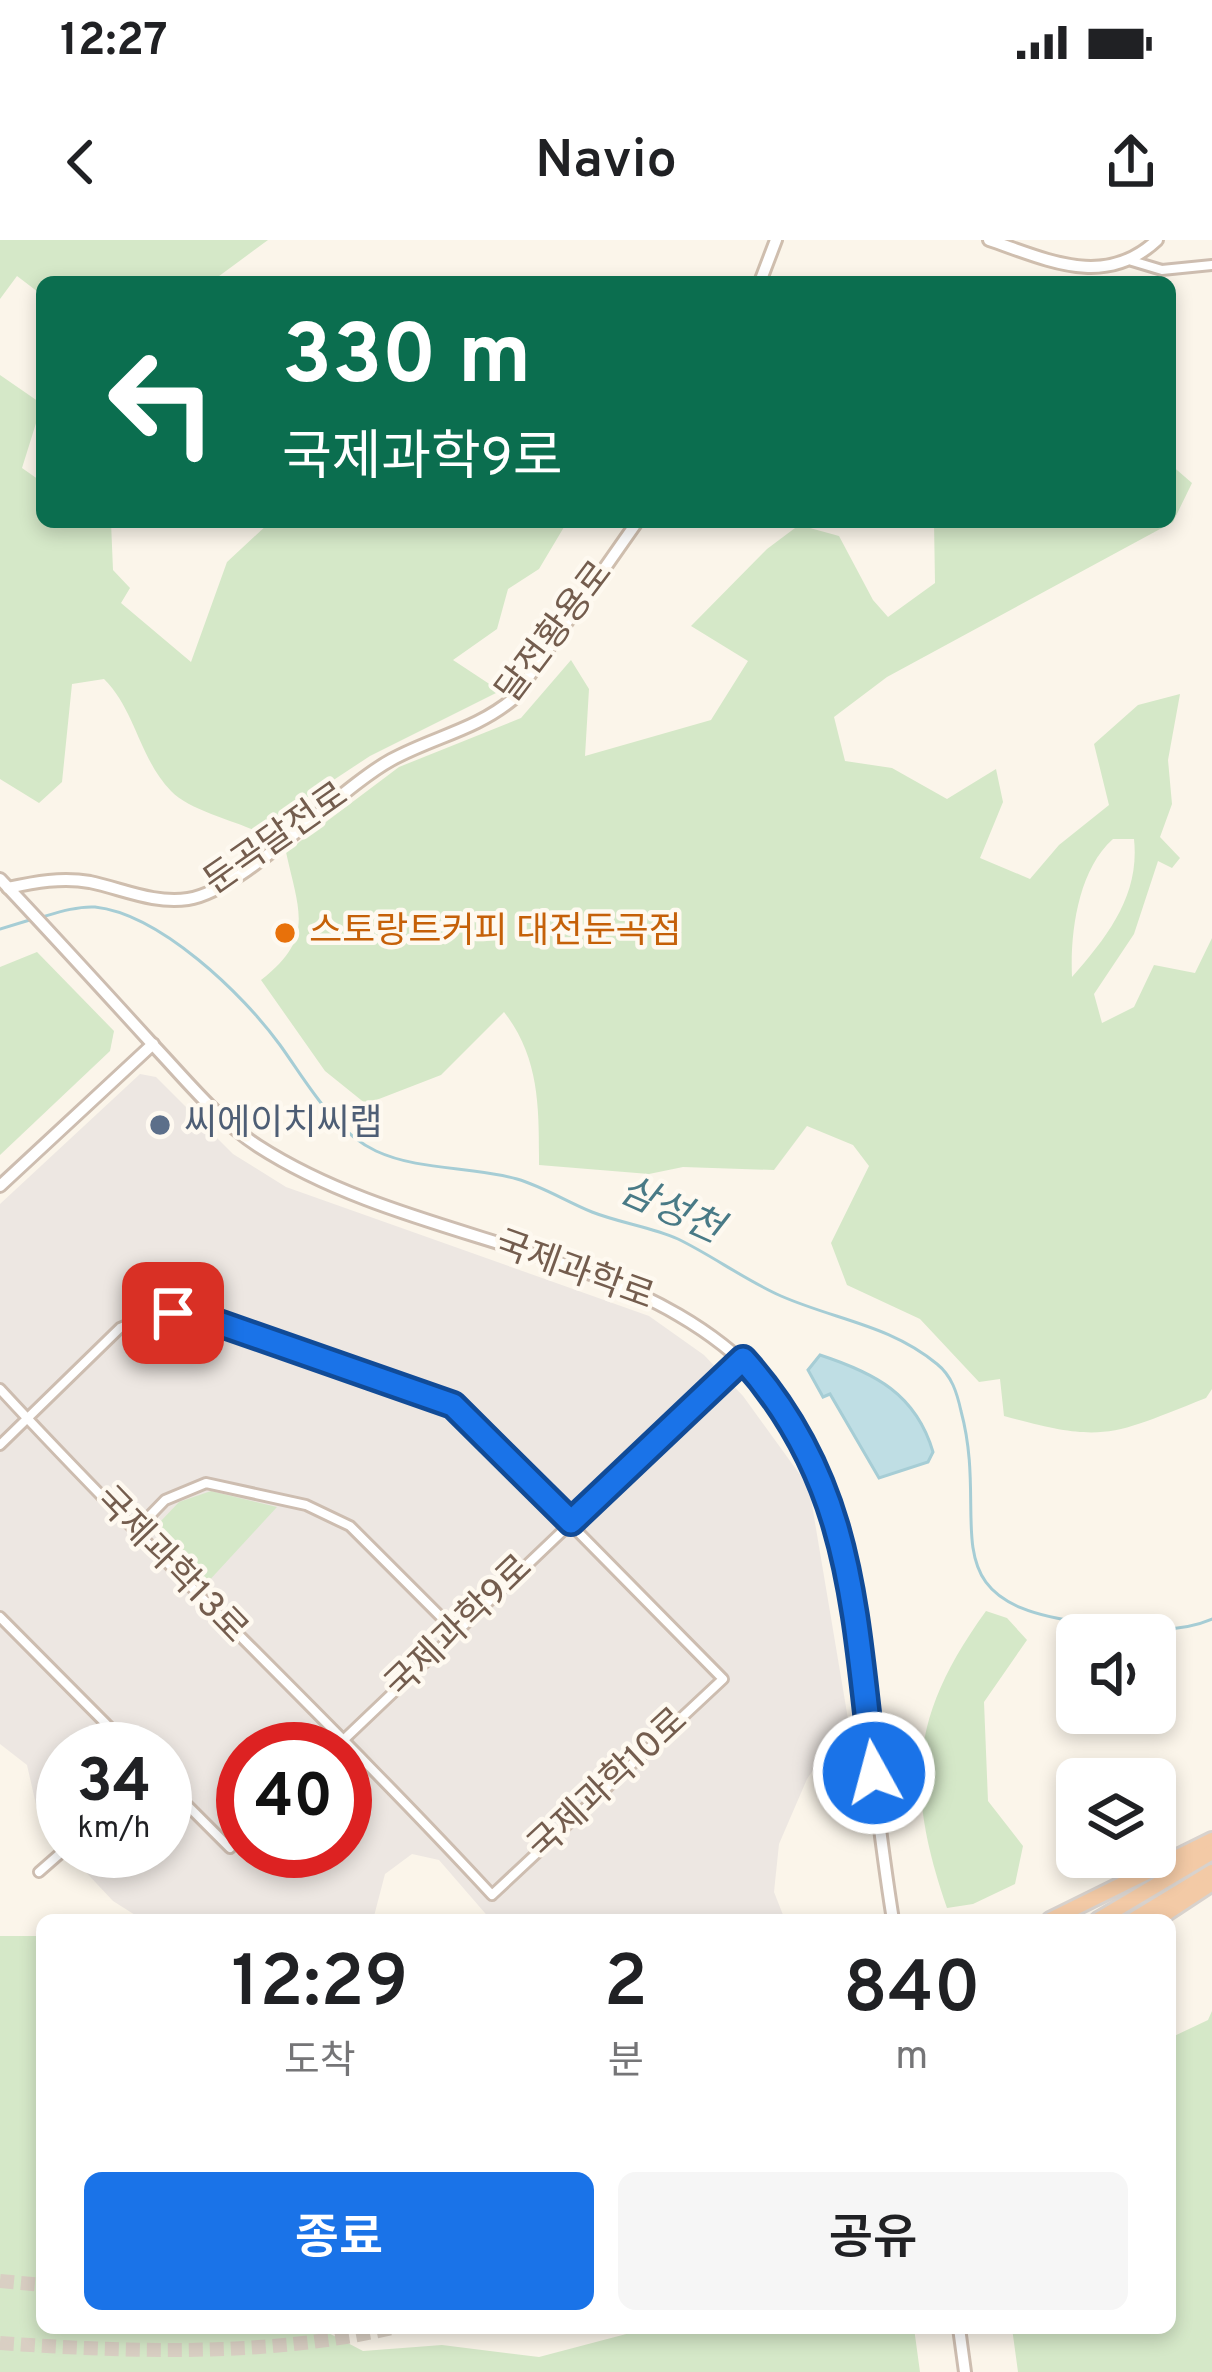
<!DOCTYPE html>
<html lang="ko">
<head>
<meta charset="utf-8">
<style>
	:root { --surface:#fff; --page:#f6f6f6; --text:#202124; --muted:#757577; --accent:#1a73e8 }
	body { margin:0; font-family:Overpass,"Noto Sans KR",sans-serif; background:var(--page); color:var(--text); height:100vh; display:flex; flex-direction:column; font-size:45px; white-space:nowrap }
	* { box-sizing:border-box; margin:0 }
	p { font-size:39px; color:var(--muted) }
	.icon { flex:none; width:66px; height:66px; fill:none; stroke:currentColor; stroke-width:2; stroke-linecap:round; stroke-linejoin:round }
	.map { position:relative; flex:1; overflow:hidden }
	.panel { position:absolute; left:36px; top:1674px; width:1140px; height:420px; display:flex; flex-direction:column; background:var(--surface); border-radius:18px; box-shadow:0 6px 18px #0003 }
	.panel>* { flex:none }
	.top-card { position:absolute; left:36px; top:36px; width:1140px; height:252px; border-radius:18px; box-shadow:0 6px 18px #0003; background:#0b6e4f; color:#fff; overflow:hidden }
	.tools { position:absolute; left:1056px; top:1374px; display:grid; gap:24px }
	.tools a { display:grid; place-items:center; width:120px; height:120px; border-radius:18px; background:var(--surface); box-shadow:0 6px 18px #0003; font-size:60px }
	.speed { position:absolute; left:36px; top:1482px; display:flex; gap:24px; font-size:60px; font-weight:700; text-align:center }
	.speed>* { display:grid; place-content:center; width:156px; height:156px; border-radius:50%; background:var(--surface); box-shadow:0 6px 18px #0003; line-height:1 }
	.speed small { font-size:30px; font-weight:400 }
	.speed .limit { border:18px solid #d22; background:#fff; color:#111 }
	.pin { position:absolute; display:grid; place-items:center; width:102px; height:102px; color:#fff; margin:-51px; border-radius:24px; box-shadow:0 6px 18px #0006 }
	.me { position:absolute; width:132px; margin:-66px; rotate:353deg; stroke-linejoin:round; filter:drop-shadow(0 0 9px #0008) }
	.turn { display:flex; align-items:center; gap:42px; height:252px; padding:0 48px; font-size:54px }
	.turn .icon { width:156px; height:156px; stroke-width:2.5 }
	.turn b { display:block; font-size:84px; line-height:102px }
	.eta { display:flex; justify-content:space-evenly; align-items:center; height:204px; text-align:center }
	.eta b { font-size:72px; font-weight:600; line-height:84px }
	.cta { display:flex; gap:24px; margin-top:auto; padding:24px 48px }
	.cta a { flex:1; height:138px; border-radius:18px; background:var(--accent); color:#fff; font-size:48px; font-weight:600; line-height:138px; text-align:center }
	.cta a+a { background:var(--page); color:var(--text) }
	.status { display:flex; justify-content:space-between; align-items:center; height:84px; padding:0 60px; background:var(--surface); direction:ltr }
	.status svg { height:33px; fill:currentColor }
	header { display:flex; justify-content:space-between; align-items:center; height:156px; padding:0 48px; background:var(--surface); font-size:54px; font-weight:600 }
	.map>svg:first-child { display:block }
	.industrial { fill:#ede7e2; fill-rule:evenodd }
	.green { fill:#d5e8c8; fill-rule:evenodd }
	.water { fill:#bfdee4; stroke:#a6cdd5; stroke-width:3 }
	.lines { fill:none; stroke-linecap:round; stroke-linejoin:round }
	.stream { stroke:#a6cdd5; stroke-width:3 }
	.trunk-tunnel { stroke:#d9cfc3; stroke-width:14; stroke-dasharray:14 7; stroke-linecap:butt }
	.minor-casing { stroke:#cdbdb0; stroke-width:14 }
	.tertiary-casing { stroke:#cdbdb0; stroke-width:16 }
	.secondary-casing { stroke:#cfbeae; stroke-width:16 }
	.trunk-casing { stroke:#d8d2cd; stroke-width:20 }
	.minor { stroke:#fff; stroke-width:8 }
	.tertiary { stroke:#fff; stroke-width:10 }
	.secondary { stroke:#fff; stroke-width:10 }
	.trunk { stroke:#f3caa6; stroke-width:14 }
	.route-casing { stroke:#114b97; stroke-width:30 }
	.route { stroke:#1a73e8; stroke-width:21 }
	.food-dot { fill:#e8710a; stroke:#fef9f0; stroke-width:4.5 }
	.service-dot { fill:#5c6f8a; stroke:#fef9f0; stroke-width:4.5 }
	.labels { text-anchor:middle; dominant-baseline:central; stroke-width:9; stroke-linejoin:round; paint-order:stroke }
	.street-label { font-size:36px; fill:#745d4e; stroke:#fef9f0 }
	.food-label { font-size:36px; fill:#c56008; stroke:#fef9f0; text-anchor:start }
	.service-label { font-size:36px; fill:#4e5e75; stroke:#fef9f0; text-anchor:start }
	.water-label { font-size:39px; font-style:italic; fill:#497a86; stroke:#fef9f0 }
</style>
</head>
<body>
<div class="status"><b>12:27</b><svg viewBox="0 0 49 12"><path d="M0 12V9h3v3zM5 12V6h3v6zM10 12V3h3v9zM15 12V0h3v12zM26 1h20v11H26zM47 4h2v5h-2z"/></svg></div>
<header><svg class="icon" aria-label="back" viewBox="0 0 24 24"><path d="M15 5l-7 7 7 7"/></svg>Navio<svg class="icon" aria-label="share" viewBox="0 0 24 24"><path d="M12 15V3M7 8l5-5 5 5M5 13v7h14v-7"/></svg></header>
<div class="map">
<svg width="1212" height="2132" viewBox="0 0 1212 2132">
	<rect width="100%" height="100%" fill="#fbf5ea"/>
	<path class="industrial" d="M140,834L156,837L233,914L286,947L649,1076L704,1115L743,1156L809,1247L848,1479L807,1539L779,1604L774,1652L785,1680H491L439,1620L412,1614L385,1634L373,1680H143L113,1661L66,1611H165V1509H63V1607L40,1582L27,1525L0,1504V964ZM243,1509H345V1611H243Z"/>
	<g class="green">
		<path d="M0,0H268L211,42H42V55L17,36L0,59Z"/>
		<path d="M0,135L42,164L22,228L42,242V282H111L113,330L130,348L121,363L191,422L227,322L270,282H567L539,329L508,349L497,389L453,420L500,451L370,516L256,591C232,580 189,570 171,551C139,518 136,471 104,439L72,444L62,542L39,563L0,539Z"/>
		<path d="M1170,224L1192,243L1173,282L887,437L834,477L845,521L892,528L947,559L996,529L1003,562L980,618L1030,639L1059,605L1109,565L1094,504L1138,465L1180,454L1168,520L1172,564L1160,597L1180,618L1172,628L1158,621L1134,694L1094,754L1102,783L1134,767L1154,725L1195,733L1212,698V1149L1206,1158C1112,1195 1105,1204 1004,1176L1000,1139L979,1142L920,1079L847,1045L831,1003L869,926L853,905L807,886L774,930L683,927L649,934L539,925C539,869 540,818 504,772L441,835L366,864L325,831L261,740C315,698 299,672 286,612L399,527L521,478L571,420L589,449L585,516L711,480L748,421L691,386L767,309L799,285L839,296L873,360L888,377L935,343L934,282H1170ZM1113,599H1134C1140,655 1108,696 1072,737C1070,693 1078,630 1113,599Z"/>
		<path d="M37,712L114,791L110,811L0,915V727Z"/>
		<path d="M211,1251L277,1267L206,1344L162,1301L160,1282L179,1262Z"/>
		<path d="M986,1371L1007,1378L1027,1400L984,1462L988,1561L1023,1606L1015,1644L973,1664L947,1668C905,1546 910,1476 986,1371Z"/>
		<path d="M42,1696V2088H319L363,2111L442,2105L539,2117L649,2088H914L920,2132H0V1696Z"/>
		<path d="M1212,1771V2132H1018L1012,2088H1170V1798L1208,1780Z"/>
	</g>
	<path class="water" d="M820,1115C875,1133 916,1154 933,1212L928,1222L879,1238L830,1154L823,1157L808,1130Z"/>
	<g class="lines">
		<g class="stream">
			<path d="M42,677C59,672 78,666 95,667C160,674 243,754 280,805C306,841 334,892 376,911C419,931 472,926 517,939C544,947 567,962 592,972C620,983 651,987 678,999C713,1016 745,1040 781,1056C836,1080 890,1085 937,1124C952,1136 957,1153 961,1171C992,1286 922,1364 1088,1383C1129,1388 1173,1396 1212,1379"/>
			<path d="M0,689L33,679"/>
		</g>
		<g class="trunk-tunnel">
			<path d="M0,2041L42,2045"/>
			<path d="M0,2103C129,2112 265,2117 392,2088"/>
		</g>
		<defs>
			<g id="minor">
				<path d="M1132,21L1162,30L1212,25"/>
				<path d="M0,1149C160,1322 332,1482 492,1655L723,1439L453,1165L207,1080L153,1074L120,1088L0,1205"/>
				<path d="M135,1291L165,1260L206,1243L306,1265L350,1286L456,1392"/>
				<path d="M0,1377L131,1509"/>
				<path d="M334,1509L742,1120"/>
				<path d="M165,1543L230,1608L243,1596"/>
				<path d="M39,1632L63,1611"/>
			</g>
			<g id="tertiary">
				<path d="M0,639C52,694 103,750 154,806C187,841 218,880 258,906C445,1027 720,999 821,1233C846,1290 852,1357 859,1419C870,1506 879,1593 893,1680"/>
				<path d="M0,946L153,804"/>
				<path d="M959,2088L965,2132"/>
			</g>
			<g id="secondary">
				<path d="M989,0C1048,20 1105,49 1157,0"/>
				<path d="M760,42L776,0"/>
				<path d="M8,648C35,642 62,637 90,642C123,649 154,664 188,659C241,652 338,549 391,520C433,497 476,490 513,459L637,282"/>
			</g>
			<g id="trunk">
				<path d="M1050,1680L1212,1600"/>
				<path d="M1098,1680L1212,1612"/>
				<path d="M1133,1680L1212,1632"/>
				<path d="M1156,1680L1212,1643"/>
			</g>
		</defs>
		<use href="#minor" class="minor-casing"/>
		<use href="#tertiary" class="tertiary-casing"/>
		<use href="#secondary" class="secondary-casing"/>
		<use href="#trunk" class="trunk-casing"/>
		<use href="#minor" class="minor"/>
		<use href="#tertiary" class="tertiary"/>
		<use href="#secondary" class="secondary"/>
		<use href="#trunk" class="trunk"/>
	</g>
	<g class="lines">
		<defs>
			<path id="route" d="M173,1073L207,1079L453,1165L571,1282L743,1119C855,1244 854,1375 874,1533"/>
		</defs>
		<use href="#route" class="route-casing"/>
		<use href="#route" class="route"/>
	</g>
	<circle class="food-dot" cx="285" cy="693" r="12"/>
	<circle class="service-dot" cx="160" cy="885" r="12"/>
	<g class="labels">
		<g class="street-label">
			<text transform="translate(556 393) rotate(-53)">달전황용로</text>
			<text transform="translate(277 600) rotate(-35)">둔곡달전로</text>
			<text transform="translate(574 1032) rotate(20)">국제과학로</text>
			<text transform="translate(170 1326) rotate(46)">국제과학13로</text>
			<text transform="translate(460 1388) rotate(-44)">국제과학9로</text>
			<text transform="translate(609 1545) rotate(-43)">국제과학10로</text>
		</g>
		<g class="food-label">
			<text x="309" y="693">스토랑트커피 대전둔곡점</text>
		</g>
		<g class="service-label">
			<text x="184" y="885">씨에이치씨랩</text>
		</g>
		<g class="water-label">
			<text transform="translate(670 972) rotate(24)">삼성천</text>
		</g>
	</g>
</svg>
<div class="tools">
<a><svg class="icon" aria-label="sound" viewBox="0 0 24 24"><path d="M4 9h4l5-4v14l-5-4H4zM17 9q2 3 0 6"/></svg></a>
<a><svg class="icon" aria-label="layers" viewBox="0 0 24 24"><path d="M12 4l9 5-9 5-9-5zM3 14l9 5 9-5"/></svg></a>
</div>
<div class="speed"><div>34<small>km/h</small></div><div class="limit">40</div></div>
<div class="pin" style="left:173px;top:1073px;background:#d93025"><svg class="icon" aria-label="arrive" viewBox="0 0 24 24"><path d="M6 21V4h12l-3 4 3 4H6"/></svg></div>
<svg class="me" style="left:874px;top:1533px" viewBox="-20 -20 40 40"><circle r="17" fill="#1a73e8" stroke="#fff" stroke-width="3"/><path d="M0-11L8 9 0 5-8 9z" fill="#fff"/></svg>
<div class="top-card">
<div class="turn"><svg class="icon" aria-label="left" viewBox="0 0 24 24"><path d="M17 20v-9H6M10 6l-5 5 5 5"/></svg><div><b>330 m</b>국제과학9로</div></div>
</div>
<section class="panel">
<div class="eta">
<div><b>12:29</b><p>도착</p></div>
<div><b>2</b><p>분</p></div>
<div><b>840</b><p>m</p></div>
</div>
<div class="cta"><a>종료</a><a>공유</a></div>
</section>
</div>
</body>
</html>
